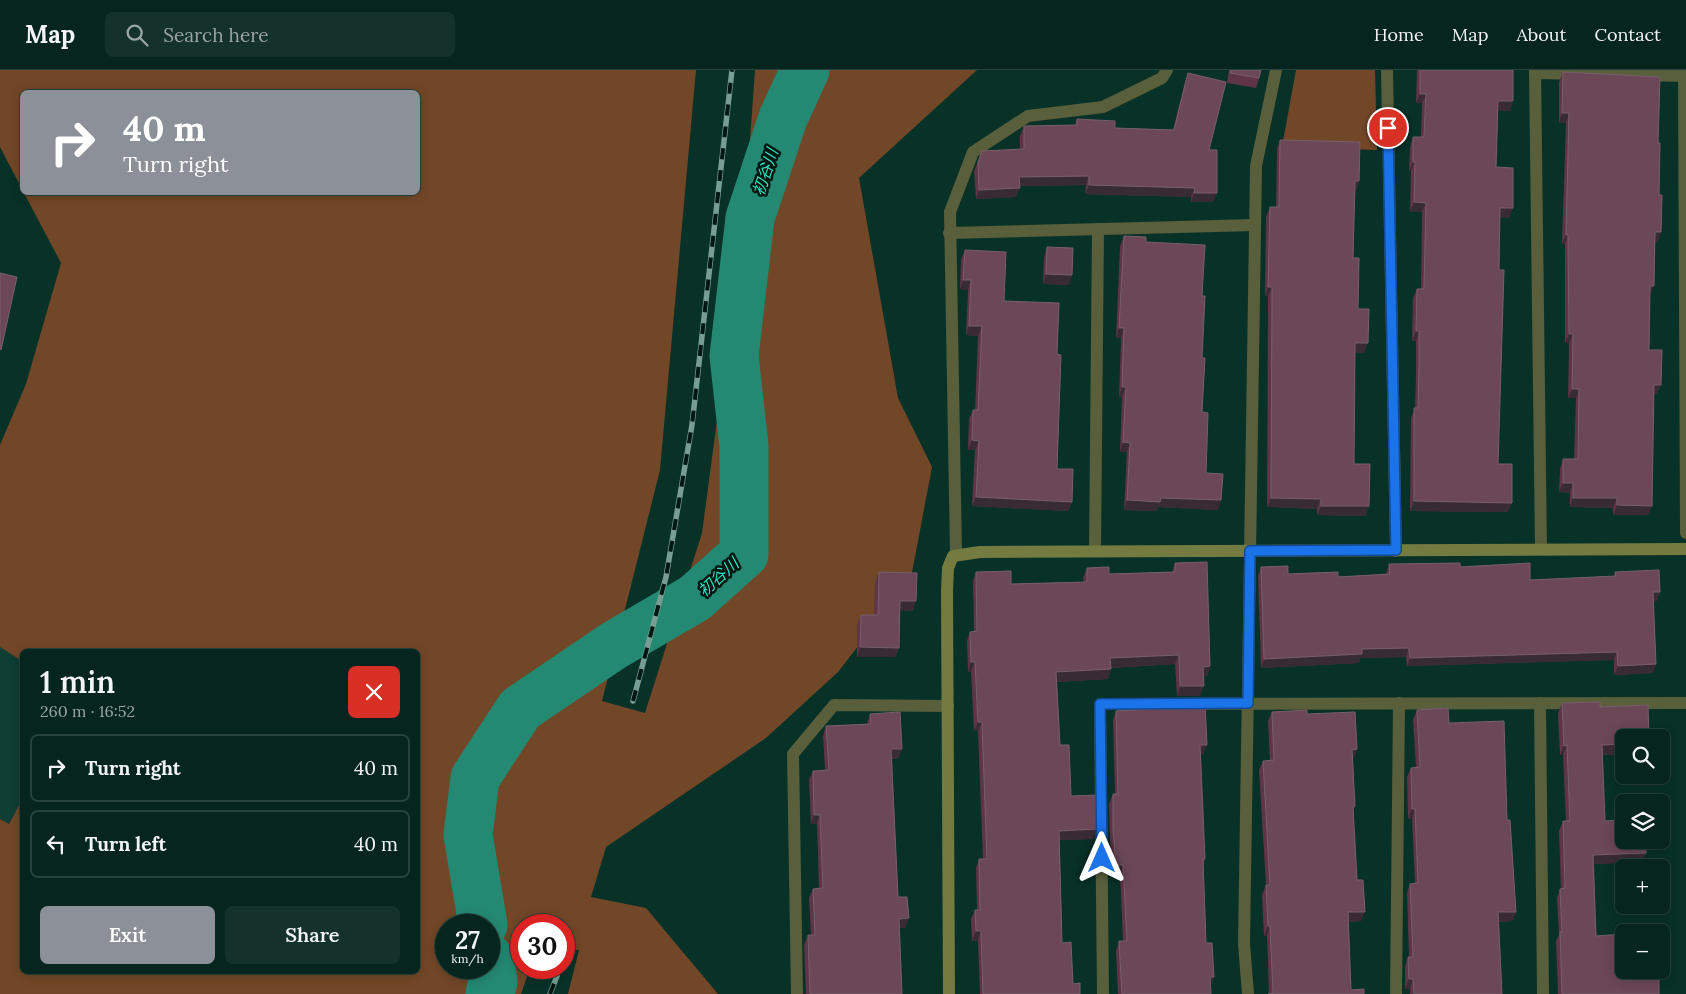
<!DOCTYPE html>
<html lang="en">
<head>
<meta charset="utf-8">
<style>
	:root { --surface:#06251e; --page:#14312b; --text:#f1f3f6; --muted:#98a5a4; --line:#27423c; --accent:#8c9099 }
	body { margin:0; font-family:Lora,"Noto Sans JP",serif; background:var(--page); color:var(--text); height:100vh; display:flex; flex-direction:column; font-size:19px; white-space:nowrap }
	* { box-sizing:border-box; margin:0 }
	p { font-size:16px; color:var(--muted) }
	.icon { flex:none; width:28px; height:28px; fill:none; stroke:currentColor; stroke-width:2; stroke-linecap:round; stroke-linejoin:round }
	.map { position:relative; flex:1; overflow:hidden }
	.sheet { position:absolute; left:20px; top:579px; width:400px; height:325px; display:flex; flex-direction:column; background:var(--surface); border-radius:8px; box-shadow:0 2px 12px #0003,0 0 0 1px var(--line) }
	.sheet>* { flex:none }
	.banner { position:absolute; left:20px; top:20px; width:400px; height:105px; border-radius:8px; box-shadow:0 2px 12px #0003,0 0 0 1px var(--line); background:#8c9099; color:#fff; overflow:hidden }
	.fabs { position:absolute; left:1615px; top:659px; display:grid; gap:10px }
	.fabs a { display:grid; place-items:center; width:55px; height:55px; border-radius:8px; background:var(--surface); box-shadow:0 2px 12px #0003,0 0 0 1px var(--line); font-size:25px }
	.speed { position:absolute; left:435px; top:844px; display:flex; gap:10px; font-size:25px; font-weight:700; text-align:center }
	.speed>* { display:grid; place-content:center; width:65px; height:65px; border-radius:50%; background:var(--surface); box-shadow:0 2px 12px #0003,0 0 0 1px var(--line); line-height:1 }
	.speed small { font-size:12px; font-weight:400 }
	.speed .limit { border:8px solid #d22; background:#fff; color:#111 }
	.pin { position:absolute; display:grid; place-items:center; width:42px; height:42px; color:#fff; margin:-21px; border:2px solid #fff; border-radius:50%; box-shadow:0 1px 5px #0007 }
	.me { position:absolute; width:55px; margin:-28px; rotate:0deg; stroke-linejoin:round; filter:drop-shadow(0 0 4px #0008) }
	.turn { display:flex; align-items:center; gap:18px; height:105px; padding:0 20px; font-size:22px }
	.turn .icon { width:65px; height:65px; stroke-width:2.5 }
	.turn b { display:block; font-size:35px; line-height:42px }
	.round { display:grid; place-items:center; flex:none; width:52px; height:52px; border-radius:8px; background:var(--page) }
	.headline { display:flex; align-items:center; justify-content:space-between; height:85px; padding:0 20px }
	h1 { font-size:30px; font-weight:600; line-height:38px }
	.button { display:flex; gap:10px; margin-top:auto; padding:10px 20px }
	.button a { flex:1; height:58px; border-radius:8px; background:var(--accent); color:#fff; font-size:20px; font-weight:600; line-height:58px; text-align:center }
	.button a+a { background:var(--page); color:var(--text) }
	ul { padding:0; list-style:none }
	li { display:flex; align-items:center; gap:15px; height:68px; margin:0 10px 8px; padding:0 10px; border:2px solid var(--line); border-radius:8px }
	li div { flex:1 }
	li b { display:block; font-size:19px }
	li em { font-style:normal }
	header { display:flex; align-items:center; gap:30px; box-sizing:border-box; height:70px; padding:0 25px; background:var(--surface); border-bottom:1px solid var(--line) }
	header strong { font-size:24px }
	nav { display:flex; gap:28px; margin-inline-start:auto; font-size:18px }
	.search { width:350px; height:45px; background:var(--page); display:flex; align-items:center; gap:12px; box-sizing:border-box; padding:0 18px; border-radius:8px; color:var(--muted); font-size:19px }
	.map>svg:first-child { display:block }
	.built { fill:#0e3e34 }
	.green { fill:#724727; fill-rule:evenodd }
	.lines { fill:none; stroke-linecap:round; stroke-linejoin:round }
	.river { stroke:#248973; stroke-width:49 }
	.street { stroke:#595e3b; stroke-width:12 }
	.secondary { stroke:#747b41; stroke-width:12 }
	.rail-casing { stroke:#789d93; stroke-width:5.5 }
	.rail { stroke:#001811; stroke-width:4; stroke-dasharray:11; stroke-linecap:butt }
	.wall { fill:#603448 }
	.shaded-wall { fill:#392b35 }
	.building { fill:#6b4757; stroke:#785f6c }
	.route-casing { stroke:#114b97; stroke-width:12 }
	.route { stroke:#1a73e8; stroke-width:9 }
	.labels { text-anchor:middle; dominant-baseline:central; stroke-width:5; stroke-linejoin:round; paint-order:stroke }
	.water-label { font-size:16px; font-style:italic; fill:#28e5c1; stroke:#001811 }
</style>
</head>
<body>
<header>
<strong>Map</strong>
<div class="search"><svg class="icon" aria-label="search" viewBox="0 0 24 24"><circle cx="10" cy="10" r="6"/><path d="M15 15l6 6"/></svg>Search here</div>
<nav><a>Home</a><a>Map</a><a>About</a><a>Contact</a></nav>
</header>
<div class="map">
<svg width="1686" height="924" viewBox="0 0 1686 924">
	<rect width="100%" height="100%" fill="#083128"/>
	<path class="built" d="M0,577L22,591V730L9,754L0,780Z"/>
	<g class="green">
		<path d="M0,0H696L660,400L602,631L645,643L702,463L745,140L755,0H977L859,108L898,328L932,397L911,508L838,602L766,668L606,777L591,827L646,838L718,924H568L579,880H564V855H521V898H530L521,924H0V749L9,754L22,730V901H418V581H22V591L0,577V375L26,314L61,193L24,123L418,122V22H22V119L0,77ZM446,855H489V898H446Z"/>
		<path d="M1296,0H1375L1377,80L1282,77Z"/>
	</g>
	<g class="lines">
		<g class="river">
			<path d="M483,855L468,765L475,708L520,639L613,576L695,528L744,484V376L734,286L750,148L783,48L805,0"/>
			<path d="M489,888L493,911L490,924"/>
		</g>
		<g class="street">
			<path d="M1387,0L1396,481"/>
			<path d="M1535,0L1541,479"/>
			<path d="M1535,3L1686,6"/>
			<path d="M1684,6L1686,463"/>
			<path d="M949,163L1255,155"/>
			<path d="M1095,481L1098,159"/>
			<path d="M956,484L950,142L973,82L1028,46L1103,37L1162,8L1167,0"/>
			<path d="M1540,633L1543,924"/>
			<path d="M797,924L793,684L834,635L948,636"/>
			<path d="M1103,924L1100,634L1686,633"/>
			<path d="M1248,924L1244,874L1256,96L1276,0"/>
			<path d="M1396,924L1399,633"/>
		</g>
		<path class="secondary" d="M949,924L947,521L948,498L953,486L980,482L1686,479"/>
		<defs>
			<g id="rail">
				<path d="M633,631L666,507L692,355L732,0"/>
				<path d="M550,924L557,906"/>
			</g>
		</defs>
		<use href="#rail" class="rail-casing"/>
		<use href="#rail" class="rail"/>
	</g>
	<g class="wall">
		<path d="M1229,0H1261L1259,8L1256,18L1227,13Z"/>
		<path d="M1417,0H1513L1510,41L1498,40L1496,97L1509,148L1500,147L1499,200L1498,394L1508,442L1410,441L1411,348L1415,338L1416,306V271H1412L1413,228L1417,219H1421L1422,142H1410L1411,101H1409L1410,77L1413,67H1421L1422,33H1416Z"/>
		<path d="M1563,2L1658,73V172H1655L1650,226L1649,280L1657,324H1654L1648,445H1613V438L1570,437V423L1559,422L1560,399L1563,389H1574L1576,328H1568L1569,273H1565V174H1562L1566,53H1559V12Z"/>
		<path d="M1188,3L1209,80L1213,132H1191V127L1085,124L1086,115L1020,116L1016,127L976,129L974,101L982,81L1020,79V66L1024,56L1075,55L1077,49L1115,58L1173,60L1185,12Z"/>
		<path d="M1280,70L1359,111L1356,121H1355L1353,188L1358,239L1364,283H1355L1354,394L1369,436L1365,446L1317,445V439L1267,437L1268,226H1265L1266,147L1270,137H1276L1277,79Z"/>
		<path d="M1124,166L1146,172L1202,226V342L1206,403L1218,440L1158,437L1157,441L1124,440L1127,382H1120L1122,327H1119L1121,268H1116L1120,176Z"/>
		<path d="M1047,177L1069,215L1043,214L1044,187Z"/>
		<path d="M965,180L1004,231L1057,284V399L1072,432L1068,441L972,436L975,380H968L969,349L973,340H975L978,266L966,265L968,220L960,219L961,190Z"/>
		<path d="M1175,493L1210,596L1207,606H1203L1200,626H1177L1175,594L1111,598L1108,609L1057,612L1060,675L1071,726L1093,769L1059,770L1062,873L1073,914L1080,924H980L978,870L972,871L971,849L975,840H977L976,798L979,789H983L978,661H974L971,601L968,602L967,571L970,562H974L973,511L976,502L1011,514L1084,512L1083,508L1087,498L1109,504L1172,502Z"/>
		<path d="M1389,494L1460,497L1530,510L1614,506L1615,502L1657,531H1653L1656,594L1652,603L1614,605V590L1407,596L1406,587L1360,588L1359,593L1261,598L1258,506L1261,497L1288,504L1338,507L1386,504Z"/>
		<path d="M879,502L913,541L900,540L899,578L895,587H857V555L861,545H874L875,512Z"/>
		<path d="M1181,633L1203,685H1201L1205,789L1203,796L1206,873L1211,924H1118L1116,881L1119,871H1123L1120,804H1113L1110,768L1109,734L1113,724H1115L1113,650L1116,641L1168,638L1179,637Z"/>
		<path d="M1562,633L1600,637L1624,668V684L1602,685L1605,751L1642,792L1594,794L1596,866L1659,924H1558L1556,871L1559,865L1557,828L1560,819H1561L1559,761L1563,751H1566L1563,685H1560L1558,643Z"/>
		<path d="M1417,640L1449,653L1507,750L1516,842L1512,851L1499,852L1502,924H1410V919H1405V897L1408,887H1409L1407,823L1410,814L1415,813L1412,749H1408L1407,707L1411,698L1416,697L1413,650Z"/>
		<path d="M1272,642L1307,644L1357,679L1353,689L1355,736L1353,741L1357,810L1361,851L1348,852L1351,920L1269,923L1267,866H1264L1262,825L1266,815L1259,700L1263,691H1270L1268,651Z"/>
		<path d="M870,644L899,688L892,689L898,827L905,858H899L902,924H806L804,875L808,865H811L809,828L813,819L819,818L817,754H811L809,710L813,701L825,700L823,666L826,656L867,654Z"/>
	</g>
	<g class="shaded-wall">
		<path d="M1420,24H1426L1422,33H1416Z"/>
		<path d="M1498,31H1513L1510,41L1495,40Z"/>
		<path d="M1562,43H1569L1566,53H1559Z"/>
		<path d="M1413,92H1415L1411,101H1409Z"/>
		<path d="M1089,106L1086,115L1016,116L1019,107Z"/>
		<path d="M1355,111H1359L1356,121H1351Z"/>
		<path d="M1089,115L1195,118L1191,127L1085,124Z"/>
		<path d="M1020,118L1016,127L976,129L979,120Z"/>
		<path d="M1194,123H1217L1213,132H1191Z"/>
		<path d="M1414,132L1426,133L1422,142H1410Z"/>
		<path d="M1500,138H1513L1509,148L1497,147Z"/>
		<path d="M1655,162H1661L1658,172H1651Z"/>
		<path d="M1566,165H1568L1565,174H1562Z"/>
		<path d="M1046,204L1072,205L1069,215L1043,214Z"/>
		<path d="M963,210H971L968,220L960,219Z"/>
		<path d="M1650,216H1654L1650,226Z"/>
		<path d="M1268,217H1272L1268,226H1265Z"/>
		<path d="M969,256H982L978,266L966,265Z"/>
		<path d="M1119,258H1124L1121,268H1116Z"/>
		<path d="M1416,261H1419L1416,271H1412Z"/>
		<path d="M1569,264H1573L1569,273H1565Z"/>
		<path d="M1355,273H1368L1364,283H1352Z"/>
		<path d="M1654,315H1661L1657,324H1650Z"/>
		<path d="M1122,317H1126L1122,327H1119Z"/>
		<path d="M1572,319H1579L1576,328H1568Z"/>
		<path d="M972,370L979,371L975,380H968Z"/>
		<path d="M1123,372L1130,373L1127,382H1120Z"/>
		<path d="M1563,413H1573L1570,423L1559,422Z"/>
		<path d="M976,427L1072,432L1068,441L972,436Z"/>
		<path d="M1161,428L1221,430L1218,440L1158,437L1157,441L1124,440L1127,430Z"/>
		<path d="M1271,428L1321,429L1317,439L1267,437Z"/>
		<path d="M1573,428H1617L1613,438L1570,437Z"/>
		<path d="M1414,431L1512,433L1508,442L1410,441Z"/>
		<path d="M1617,435L1652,436L1648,445H1613Z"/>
		<path d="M1321,436H1369L1365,446L1317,445Z"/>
		<path d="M1653,522H1660L1657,531H1650Z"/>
		<path d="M900,531H916L913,541L897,540Z"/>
		<path d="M860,577L899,578L895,587H857Z"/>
		<path d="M1409,578L1406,587L1360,588L1359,593L1261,598L1264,589L1362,579Z"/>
		<path d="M1617,582L1614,590L1407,596L1410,588Z"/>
		<path d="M1179,585L1175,594L1107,598L1110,588Z"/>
		<path d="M971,592H975L971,601L968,602Z"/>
		<path d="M1656,594L1652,603L1614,605L1618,596Z"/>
		<path d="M1210,596L1207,606H1200L1203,597Z"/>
		<path d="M1111,599L1108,609L1053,612L1056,602Z"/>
		<path d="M1180,616H1204L1200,626H1177Z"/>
		<path d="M978,652H982L978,661H974Z"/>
		<path d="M1624,674V684L1598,685L1602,675Z"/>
		<path d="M1200,675H1207L1203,685H1197Z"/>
		<path d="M1567,675L1563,685H1560L1564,676Z"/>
		<path d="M891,679H902L899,688L888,689Z"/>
		<path d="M1357,679L1353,689L1352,680Z"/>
		<path d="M1412,739H1415L1412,749H1408Z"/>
		<path d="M814,745H820L817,754H811Z"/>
		<path d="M1097,759L1093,769L1055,770L1059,761Z"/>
		<path d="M1646,783L1642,792L1590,794L1593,785Z"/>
		<path d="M1116,795H1123L1120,804H1113Z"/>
		<path d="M1348,842H1365L1361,851L1344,852Z"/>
		<path d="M1498,842H1516L1512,851L1495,852Z"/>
		<path d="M909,848L905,858H895L899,849Z"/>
		<path d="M1268,856H1270L1267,866H1264Z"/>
		<path d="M976,861H981L978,870L972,871Z"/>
		<path d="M1210,907H1214L1210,917Z"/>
		<path d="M1409,909H1413L1410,919H1405Z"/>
	</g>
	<g class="building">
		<path d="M1231,0H1261L1259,8L1230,3Z"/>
		<path d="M1420,0H1513V31H1498L1496,97L1513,98V138H1500L1499,200H1504L1498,394H1512V433L1414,431V338H1418L1419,297V261H1416L1417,219H1424L1426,133L1414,132L1415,92H1413V67H1424L1426,24H1420Z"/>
		<path d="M1563,2L1660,7L1658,73H1660L1659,125H1662L1661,162H1655L1654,216H1650L1649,280H1662L1661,315H1654L1652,436L1617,435V428H1573V413H1563V389H1578L1579,319H1572L1573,264H1569L1568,165H1566L1569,43H1562Z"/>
		<path d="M1188,3L1226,12L1209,80H1217V123H1194L1195,118L1089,115V106L1019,107L1020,118L979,120L978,92L982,81L1024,79V56L1077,55V49L1115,51V58L1174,60Z"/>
		<path d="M1280,70L1360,72L1359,111H1355L1353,188H1359L1358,239H1369L1368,273H1355L1354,394H1370L1369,436H1321V429L1271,428L1272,217H1268L1270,137H1279Z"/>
		<path d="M1124,166L1146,167V172L1205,175L1202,226H1205L1202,288H1205L1202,342L1208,343L1206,403L1223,404L1221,430L1161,428L1160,432L1127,430L1130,373L1123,372L1126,317H1122L1124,258H1119Z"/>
		<path d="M1047,177L1073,178L1072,205L1046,204Z"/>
		<path d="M965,180L1006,182L1004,231L1059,233L1057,284L1061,285L1057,399H1073L1072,432L976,427L979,371L972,370L973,340H978L982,256H969L971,210H963Z"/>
		<path d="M0,203L17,207L1,280L0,279Z"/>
		<path d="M1207,492L1210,596L1203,597L1204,616H1180L1179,585L1110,588L1111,599L1056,602L1060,675H1069L1071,726L1096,725L1097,759L1059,761L1062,873L1071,872L1073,914L1080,913V924H983L981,861H976L975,840H980L979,789H987L982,652H978L975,592H971L970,562L977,561L976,502L1011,501V514L1087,512V498L1109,497V504L1175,502V493Z"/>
		<path d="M1460,493V497L1530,493V510L1616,506L1615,502L1659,500L1660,522H1653L1656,594L1618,596L1617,582L1410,588L1409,578L1362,579V584L1264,589L1261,497L1288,496V504L1338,502V507L1390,504L1389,494Z"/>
		<path d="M879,502L917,503L916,531H900L899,578L860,577L861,545H878Z"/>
		<path d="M1600,632V637L1648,635L1649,668H1624V674L1602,675L1605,751L1624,750V770H1645L1646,783L1593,785L1596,866L1624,864V900H1659V924H1562L1560,862H1562L1560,819L1565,818L1563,751H1570L1567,675L1564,676L1562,633Z"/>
		<path d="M1181,633H1205L1207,675H1200L1205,789H1203L1206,873H1212L1214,907H1210L1211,924H1122L1119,871H1127L1123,795H1116L1113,759V724H1118L1116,641L1168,638L1181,636Z"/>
		<path d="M1448,638L1449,653L1504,651L1507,750H1510L1516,842H1498L1502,924H1414L1413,909H1409L1408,887H1413L1410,814L1418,813L1415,739H1412L1411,698L1420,697L1417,640Z"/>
		<path d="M1307,640V644L1355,642L1357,679L1352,680L1355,736L1353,737L1357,810H1363L1365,842H1348L1351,920L1364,919V924H1268L1273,923L1270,856H1268L1266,815H1270L1263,691L1274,690L1272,642Z"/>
		<path d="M900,642L902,679H891L898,827H907L909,848L899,849L902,924H810L808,865H815L813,819L823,818L820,745H814L813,701L829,700L826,656L871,654L870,644Z"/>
	</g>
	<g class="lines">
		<defs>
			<path id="route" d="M1102,788L1100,634L1248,633L1250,481L1396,480L1388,58"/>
		</defs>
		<use href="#route" class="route-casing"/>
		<use href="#route" class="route"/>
	</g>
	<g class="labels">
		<g class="water-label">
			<text transform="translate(765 102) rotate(-72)">初谷川</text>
			<text transform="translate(718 507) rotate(-42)">初谷川</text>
		</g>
	</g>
</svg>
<div class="fabs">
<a><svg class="icon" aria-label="search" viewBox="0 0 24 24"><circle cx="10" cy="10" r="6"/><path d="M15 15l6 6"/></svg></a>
<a><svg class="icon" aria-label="layers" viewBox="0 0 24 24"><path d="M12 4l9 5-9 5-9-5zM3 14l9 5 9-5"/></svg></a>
<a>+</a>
<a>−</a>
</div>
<div class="speed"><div>27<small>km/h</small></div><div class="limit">30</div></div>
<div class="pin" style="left:1388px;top:58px;background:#d93025"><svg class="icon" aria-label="arrive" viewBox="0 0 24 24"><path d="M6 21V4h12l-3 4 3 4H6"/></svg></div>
<svg class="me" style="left:1102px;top:788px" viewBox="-20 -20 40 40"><path d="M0-17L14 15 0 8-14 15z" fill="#1a73e8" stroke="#fff" stroke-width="4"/></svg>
<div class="banner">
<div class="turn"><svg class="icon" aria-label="right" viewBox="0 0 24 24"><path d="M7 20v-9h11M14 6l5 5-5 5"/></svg><div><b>40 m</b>Turn right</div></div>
</div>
<section class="sheet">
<div class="headline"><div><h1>1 min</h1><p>260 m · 16:52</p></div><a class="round" style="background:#d93025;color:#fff"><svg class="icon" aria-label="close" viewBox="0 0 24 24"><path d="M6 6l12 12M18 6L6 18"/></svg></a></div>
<ul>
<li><svg class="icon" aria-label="right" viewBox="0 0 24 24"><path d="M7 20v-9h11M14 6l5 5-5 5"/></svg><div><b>Turn right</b></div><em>40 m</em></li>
<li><svg class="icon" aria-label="left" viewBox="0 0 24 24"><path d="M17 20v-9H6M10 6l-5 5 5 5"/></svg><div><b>Turn left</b></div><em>40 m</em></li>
</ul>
<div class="button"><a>Exit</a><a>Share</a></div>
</section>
</div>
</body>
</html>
